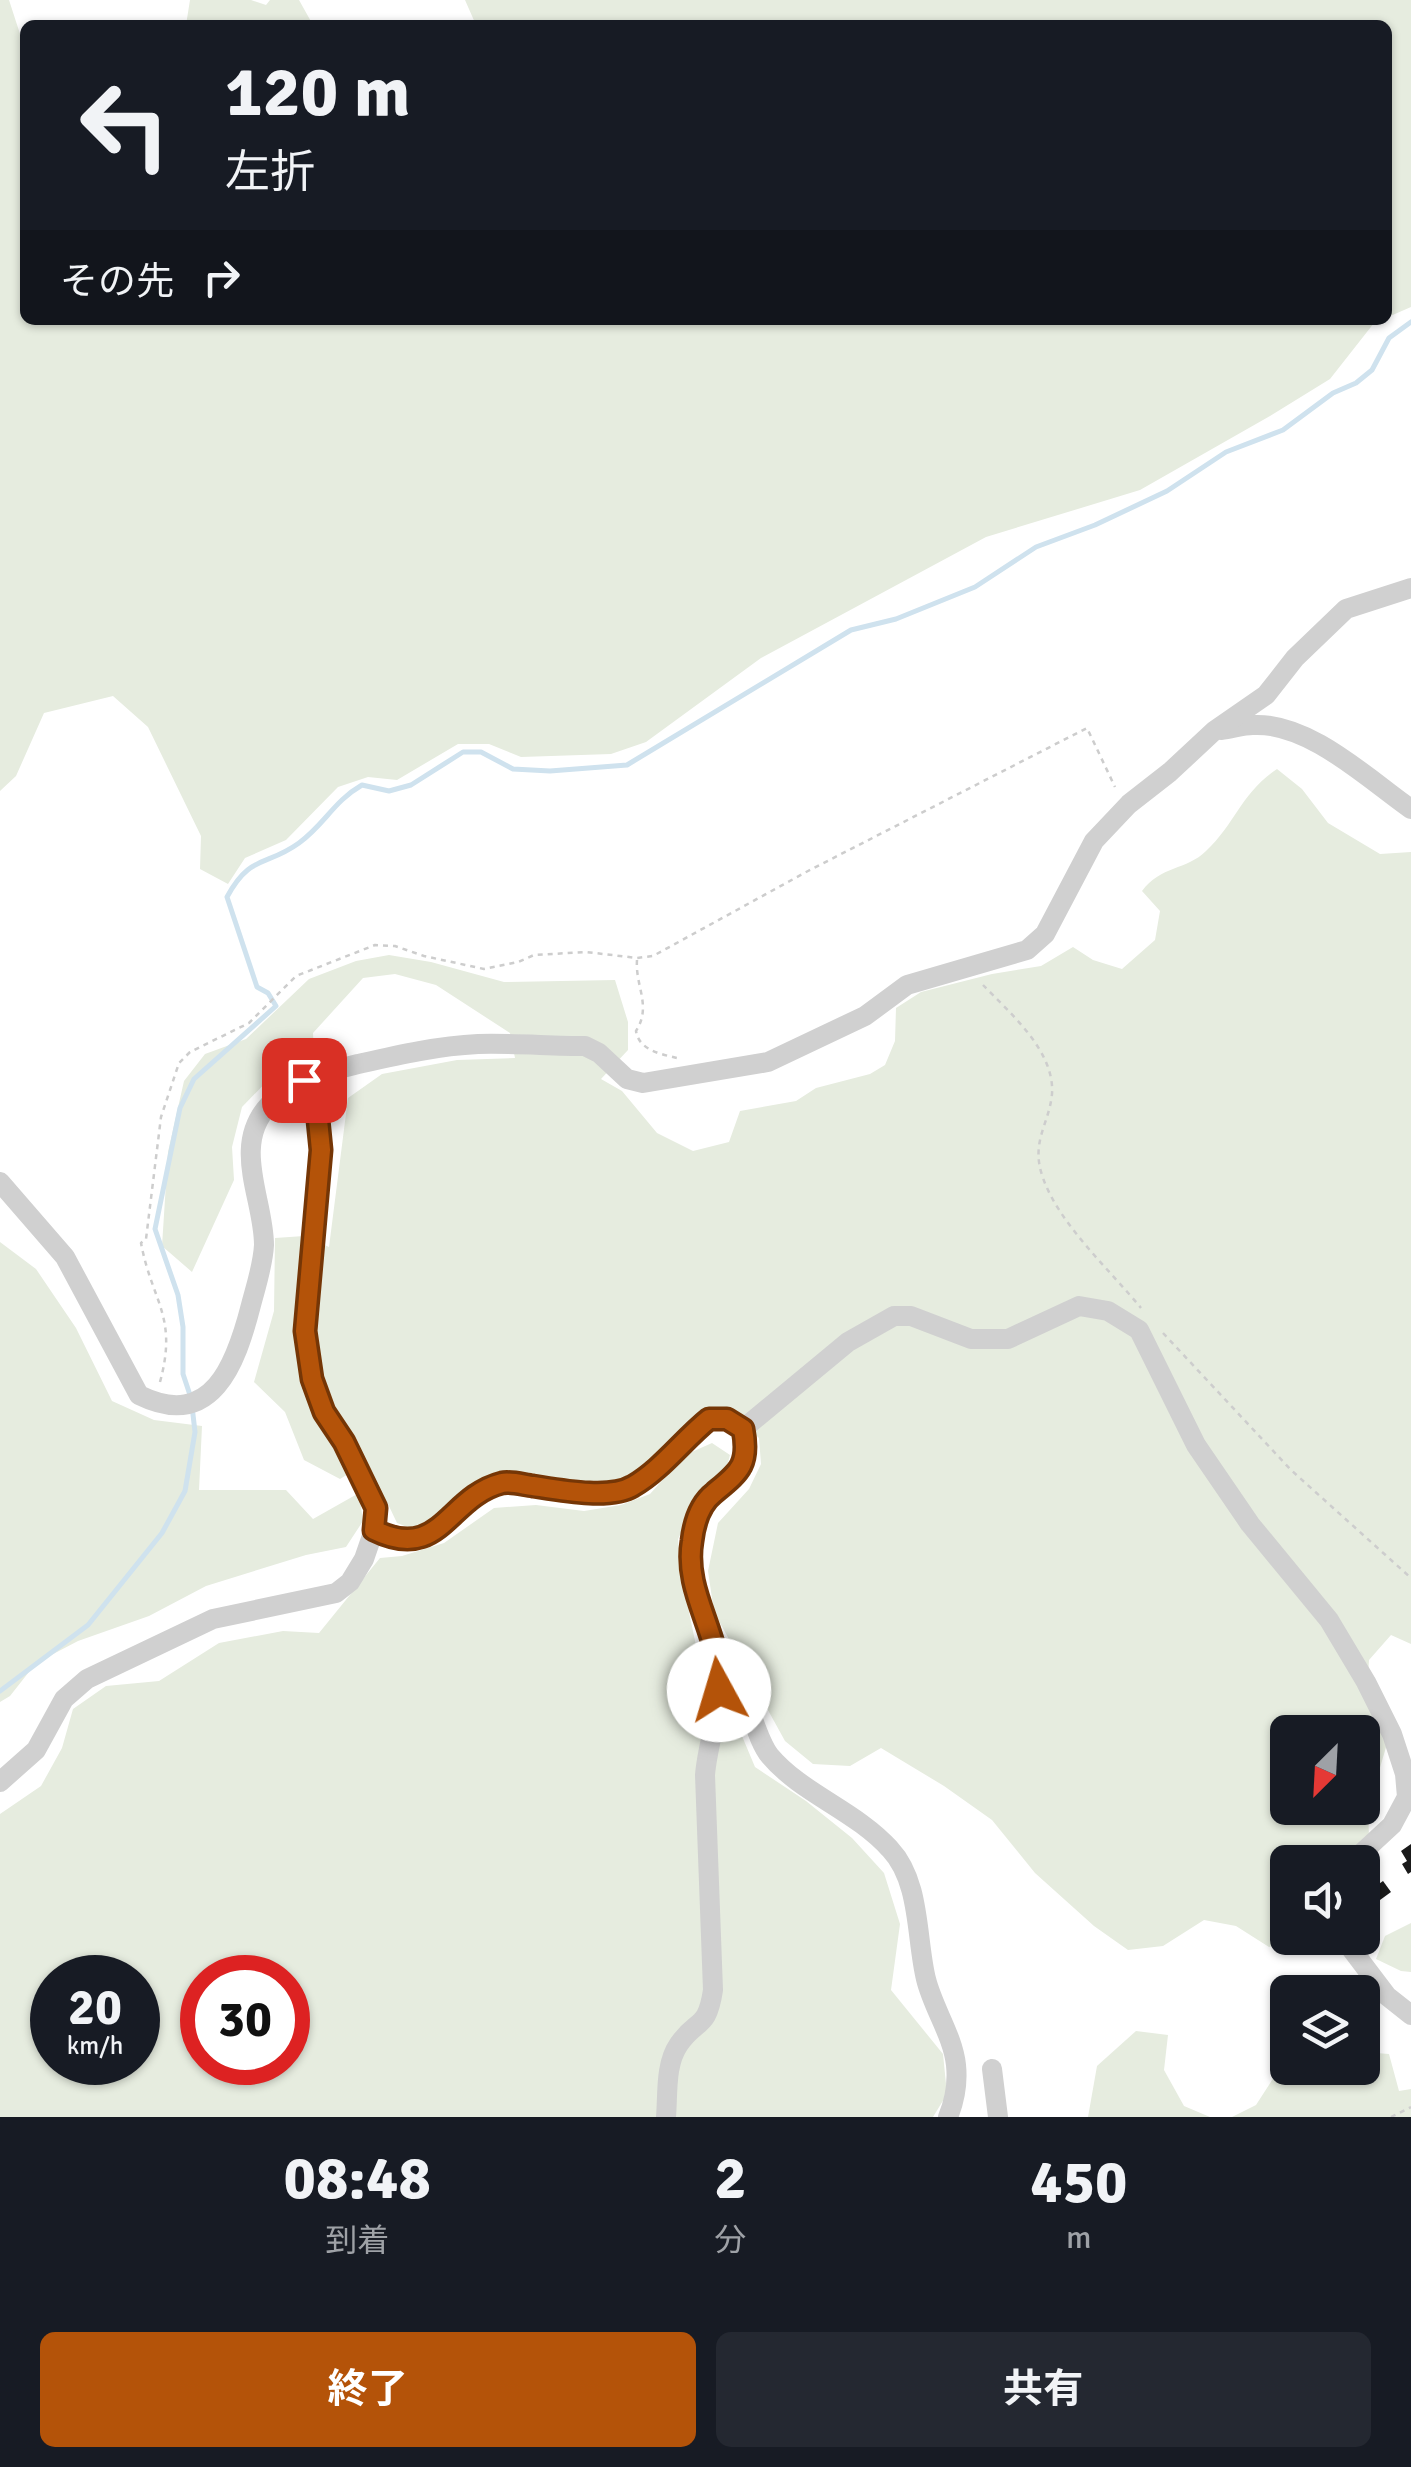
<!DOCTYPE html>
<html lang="ja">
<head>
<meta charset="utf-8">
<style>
	:root { --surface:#171b24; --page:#242831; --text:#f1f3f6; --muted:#9ea1a6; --accent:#b45309 }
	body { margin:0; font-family:Signika,"Noto Sans JP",sans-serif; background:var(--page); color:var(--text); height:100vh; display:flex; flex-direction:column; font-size:38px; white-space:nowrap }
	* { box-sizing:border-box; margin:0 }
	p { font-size:32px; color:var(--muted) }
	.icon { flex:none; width:55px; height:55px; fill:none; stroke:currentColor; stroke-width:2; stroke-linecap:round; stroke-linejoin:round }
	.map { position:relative; height:2117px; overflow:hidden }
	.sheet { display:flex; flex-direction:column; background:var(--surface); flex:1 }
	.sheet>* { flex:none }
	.top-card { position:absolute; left:20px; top:20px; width:1372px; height:305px; border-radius:15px; box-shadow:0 2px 8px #0004; background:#171b24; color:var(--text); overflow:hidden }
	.needle { width:65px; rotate:204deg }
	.buttons { position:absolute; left:1270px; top:1715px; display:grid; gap:20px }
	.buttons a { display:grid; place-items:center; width:110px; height:110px; border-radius:15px; background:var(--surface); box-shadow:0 2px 8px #0004; font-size:50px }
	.speed { position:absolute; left:30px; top:1955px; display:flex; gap:20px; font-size:50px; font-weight:700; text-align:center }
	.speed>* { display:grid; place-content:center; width:130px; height:130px; border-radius:50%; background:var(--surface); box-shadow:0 2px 8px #0004; line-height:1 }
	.speed small { font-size:25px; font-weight:400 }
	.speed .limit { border:15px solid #d22; background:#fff; color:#111 }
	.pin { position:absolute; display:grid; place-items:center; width:85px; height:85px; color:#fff; margin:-42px; border-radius:20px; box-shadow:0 5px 15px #0006 }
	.me { position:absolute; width:110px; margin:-55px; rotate:354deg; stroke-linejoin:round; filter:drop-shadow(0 0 8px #0008) }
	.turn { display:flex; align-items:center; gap:35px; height:210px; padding:0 40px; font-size:45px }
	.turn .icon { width:130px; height:130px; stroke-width:2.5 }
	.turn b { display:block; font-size:70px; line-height:85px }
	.then { display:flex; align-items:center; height:95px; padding:0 40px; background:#0003; gap:20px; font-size:38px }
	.eta { display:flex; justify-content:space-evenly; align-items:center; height:170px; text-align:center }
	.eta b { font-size:60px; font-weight:700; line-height:70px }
	.primary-button { display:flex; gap:20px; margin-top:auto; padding:20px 40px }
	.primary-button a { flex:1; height:115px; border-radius:15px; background:var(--accent); color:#fff; font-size:40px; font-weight:700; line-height:115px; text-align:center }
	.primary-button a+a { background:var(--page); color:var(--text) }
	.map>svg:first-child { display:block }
	.green { fill:#e6ecdf; fill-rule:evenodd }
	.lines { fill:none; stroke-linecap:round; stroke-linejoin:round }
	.stream { stroke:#cfe2ee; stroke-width:5 }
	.building { fill:#1a1a1a }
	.path { stroke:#cdcdcd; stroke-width:2.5; stroke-dasharray:5 5; stroke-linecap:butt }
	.minor { stroke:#d0d0d0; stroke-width:20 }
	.route-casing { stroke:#753606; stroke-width:25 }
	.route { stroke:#b45309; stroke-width:18 }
</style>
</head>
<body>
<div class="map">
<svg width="1411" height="2117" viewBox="0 0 1411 2117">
	<rect width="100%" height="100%" fill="#fff"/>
	<g class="green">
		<path d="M0,0H9L21,37L25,74V320H1381L1374,323L1330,379L1270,416L1140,490L986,537L761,658L646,742L611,754L521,757L489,744H458L397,780L368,777L338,787L286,840L245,858L228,884L200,869L201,836L148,727L113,696L44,713L16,776L0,791Z"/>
		<path d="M190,0H251L266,5L270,0H299L313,25H186Z"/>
		<path d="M465,0H1411V307L1388,317V25H476Z"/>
		<path d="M1277,769L1302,789L1328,823L1380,854L1411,852V1644L1391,1635L1369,1660L1367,1693L1387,1744L1368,1808L1369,1837L1339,1862H1288V1938H1293L1269,1947L1236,1926L1204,1920L1163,1946L1128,1950L1094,1926L1035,1873L992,1820L944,1786L881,1748L850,1766L813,1764L785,1741L714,1612L708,1571L718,1523L749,1489L761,1464L759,1438L740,1420L720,1413L691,1420L648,1469L614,1483L590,1484L506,1475L415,1530L397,1523L388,1504L358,1468L340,1479L304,1460L285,1412L254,1382L274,1311L275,1238L304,1236L329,1247L348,1098L382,1074L457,1060L515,1058L510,1033L436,985L395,974L363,978L313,1033L314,1054L278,1070L242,1107L232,1147L234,1180L192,1272L162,1246L168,1152L184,1081L205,1054L246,1039L309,979L356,961L389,955L431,962L504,982L615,980L628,1022V1050L601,1079L622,1091L657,1133L693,1151L729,1142L740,1111L796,1101L816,1088L870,1074L885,1065L895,1041L896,1008L921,992L992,974L1041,966L1073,947L1093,960L1122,969L1155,940L1160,911L1142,891C1160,866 1187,870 1206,851C1236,823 1241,793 1277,769ZM1288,1732H1362V1808H1288Z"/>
		<path d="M0,1242L36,1269L76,1328L112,1401L154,1420L202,1426L199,1490H286L313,1519L359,1493L363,1521L346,1547L306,1555L206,1586L149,1616L78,1641L36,1663L10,1696L0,1702Z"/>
		<path d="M712,1443L730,1455L723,1482L698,1499L678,1539L681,1574L707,1698L705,1734L734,1717L755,1767L806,1801L852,1838L884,1873L900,1924L891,1990L943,2054L947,2094L933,2117H0V1814L41,1786L62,1748L73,1709L106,1686L159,1681L219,1643L283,1631L319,1633L380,1558L402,1556L444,1543L494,1508L536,1505L584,1511L621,1505L650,1494L685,1455ZM52,1978H138V2062H52ZM202,1978H288V2062H202Z"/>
		<path d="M1411,1923V1972L1401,1971L1376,1959L1385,1936Z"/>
		<path d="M1136,2031L1168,2035L1164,2070L1184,2106L1210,2117H1088L1097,2066Z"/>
		<path d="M1363,2052L1389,2054L1399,2091L1411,2089V2117H1232L1256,2105L1287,2057L1288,2068H1362Z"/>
	</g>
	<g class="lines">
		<g class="stream">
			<path d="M190,1395L183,1374V1327L178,1295L155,1229L180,1108L194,1079L276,1006L268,993L257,987L227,897C250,854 266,867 299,843C324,825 334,801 362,785L389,791L411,785L463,752H481L513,769L550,771L627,765L851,630L896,619L975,587L1036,547L1095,525L1167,491L1226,452L1283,430L1333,393L1356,383L1372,370L1389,338L1411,322"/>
			<path d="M0,1691L88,1625L162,1533L185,1491L195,1432L192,1406"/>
		</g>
	</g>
	<g class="building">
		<path d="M1411,1844V1872L1408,1874L1402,1864L1407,1861L1401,1851Z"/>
		<path d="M1383,1881L1391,1892L1369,1908L1362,1896Z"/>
	</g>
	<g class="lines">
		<g class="path">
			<path d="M637,960C635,986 652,1006 636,1031C639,1050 660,1054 677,1058"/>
			<path d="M983,985C1010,1013 1055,1051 1052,1094C1049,1125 1030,1142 1043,1178C1059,1224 1110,1270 1141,1308"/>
			<path d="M1163,1333L1291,1470L1411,1578"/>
			<path d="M160,1382C178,1316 152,1302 141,1243L146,1239L161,1117L179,1063L190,1052L249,1023L296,976L375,945L395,946L424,956L484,969L518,962L534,955L586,952L637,958L653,956L808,871L1087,728L1115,787"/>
			<path d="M1391,2117L1411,2107"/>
		</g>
		<g class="minor">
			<path d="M1221,730C1232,729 1242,725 1253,725C1309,722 1368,779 1411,809"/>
			<path d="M0,1182L65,1257L139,1395C212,1431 236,1364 251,1305C256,1286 263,1265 264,1245C264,1199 231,1146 269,1105C291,1081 326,1072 358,1064C398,1055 437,1046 478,1044C514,1043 550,1046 585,1046L599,1053L627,1079L643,1083L768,1062L865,1016L907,985L1027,950L1045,934L1094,841L1129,804L1170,772L1214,731L1266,695L1295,658L1346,609L1411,588"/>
			<path d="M743,1429L848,1342L894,1316H911L971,1339H1008L1079,1306L1108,1311L1139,1330L1196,1445L1250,1524L1329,1620L1366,1682L1392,1734L1405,1774L1407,1797L1392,1825L1352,1862"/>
			<path d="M374,1530C441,1563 447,1496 502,1483C511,1481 524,1485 533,1486C559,1490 610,1500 633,1486C661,1470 683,1440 709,1419H727L743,1429C750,1467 740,1471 713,1493C700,1504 694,1525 692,1541C684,1589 717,1623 720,1668C723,1705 708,1739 705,1775L713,1990C707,2030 697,2018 679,2044C665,2064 668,2093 666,2117"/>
			<path d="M721,1667C746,1673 752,1735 770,1756C801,1793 856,1811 890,1849C921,1882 916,1939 926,1979C933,2008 953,2036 956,2065C958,2084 955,2100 948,2117"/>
			<path d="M0,1782L36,1750L64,1699L87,1679L213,1619L336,1593L350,1582L364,1559L374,1530L376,1507L344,1443L324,1412L312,1379L305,1331L321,1150L317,1109L304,1080"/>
			<path d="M1343,1938L1387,1996L1411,2015"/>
			<path d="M992,2069L998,2117"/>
		</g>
	</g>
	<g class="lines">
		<defs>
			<path id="route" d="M304,1080L317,1110L321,1150L305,1331L312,1379L324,1412L344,1442L376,1508L374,1530C441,1563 447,1497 502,1483C511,1481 524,1485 533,1486C559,1490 610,1500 633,1486C661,1470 683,1440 709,1419H727L743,1429C750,1465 739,1472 714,1493C700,1504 694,1524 692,1541C683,1594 723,1636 719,1690"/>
		</defs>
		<use href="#route" class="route-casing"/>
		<use href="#route" class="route"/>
	</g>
</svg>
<div class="buttons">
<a><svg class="needle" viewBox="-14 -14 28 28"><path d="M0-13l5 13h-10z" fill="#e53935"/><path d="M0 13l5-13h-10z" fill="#9ea1a6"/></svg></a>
<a><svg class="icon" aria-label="sound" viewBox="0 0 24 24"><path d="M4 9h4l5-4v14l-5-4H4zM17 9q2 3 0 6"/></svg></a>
<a><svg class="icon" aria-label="layers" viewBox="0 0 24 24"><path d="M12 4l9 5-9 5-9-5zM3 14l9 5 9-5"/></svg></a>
</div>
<div class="speed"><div>20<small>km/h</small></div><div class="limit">30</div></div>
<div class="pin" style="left:304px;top:1080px;background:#d93025"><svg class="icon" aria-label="arrive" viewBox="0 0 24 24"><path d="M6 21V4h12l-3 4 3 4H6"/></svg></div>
<svg class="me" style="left:719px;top:1690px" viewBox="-20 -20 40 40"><circle r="19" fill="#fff"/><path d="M0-13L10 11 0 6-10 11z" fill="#b45309"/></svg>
<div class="top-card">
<div class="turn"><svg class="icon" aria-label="left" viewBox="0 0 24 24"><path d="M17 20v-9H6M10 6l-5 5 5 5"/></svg><div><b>120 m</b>左折</div></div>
<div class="then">その先<svg class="icon" aria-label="right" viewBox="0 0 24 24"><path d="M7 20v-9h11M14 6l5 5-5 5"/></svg></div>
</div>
</div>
<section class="sheet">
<div class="eta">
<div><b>08:48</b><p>到着</p></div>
<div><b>2</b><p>分</p></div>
<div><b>450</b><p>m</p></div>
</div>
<div class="primary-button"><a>終了</a><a>共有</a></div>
</section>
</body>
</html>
